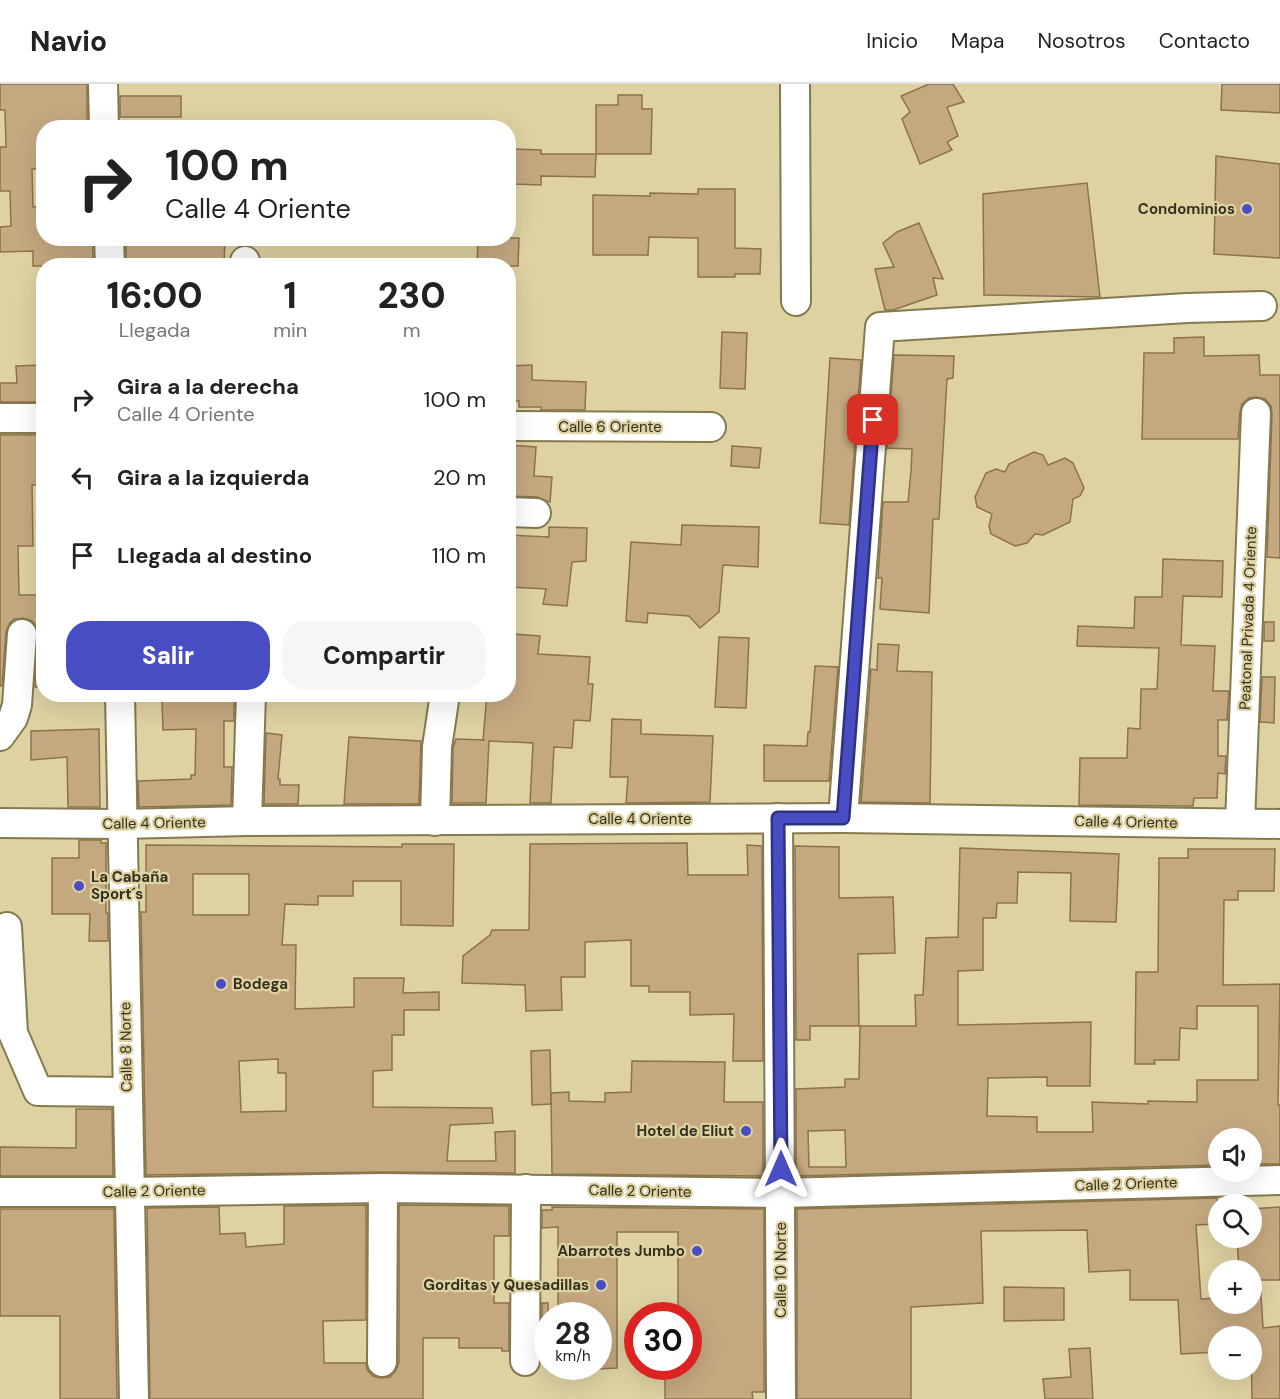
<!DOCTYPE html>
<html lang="es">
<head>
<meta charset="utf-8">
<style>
	:root { --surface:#fff; --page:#f6f6f6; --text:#222; --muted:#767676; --line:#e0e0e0; --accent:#494dc3 }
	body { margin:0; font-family:"DM Sans",sans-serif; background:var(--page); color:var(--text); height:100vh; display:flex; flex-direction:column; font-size:22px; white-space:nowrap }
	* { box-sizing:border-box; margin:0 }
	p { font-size:20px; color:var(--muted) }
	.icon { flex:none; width:33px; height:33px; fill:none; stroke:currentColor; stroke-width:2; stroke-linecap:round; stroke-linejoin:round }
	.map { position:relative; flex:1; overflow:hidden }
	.details { position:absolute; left:36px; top:174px; width:480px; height:444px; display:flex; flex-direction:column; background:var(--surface); border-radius:24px; box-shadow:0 6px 24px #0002 }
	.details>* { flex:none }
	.banner { position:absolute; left:36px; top:36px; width:480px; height:126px; border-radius:24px; box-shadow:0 6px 24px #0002; background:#fff; color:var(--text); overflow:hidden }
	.fabs { position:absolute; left:1208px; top:1044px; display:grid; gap:12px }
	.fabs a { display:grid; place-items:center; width:54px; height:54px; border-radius:50%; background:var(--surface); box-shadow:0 6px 24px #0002; font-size:30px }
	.speed { position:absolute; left:534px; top:1218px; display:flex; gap:12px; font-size:30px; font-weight:700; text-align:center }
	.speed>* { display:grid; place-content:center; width:78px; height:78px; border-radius:50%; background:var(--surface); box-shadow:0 6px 24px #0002; line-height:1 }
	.speed small { font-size:15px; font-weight:400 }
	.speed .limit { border:9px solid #d22; background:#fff; color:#111 }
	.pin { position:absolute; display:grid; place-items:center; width:51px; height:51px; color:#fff; margin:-26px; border-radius:12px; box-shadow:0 3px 9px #0006 }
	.me { position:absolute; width:66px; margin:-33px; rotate:0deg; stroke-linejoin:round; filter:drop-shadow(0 0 4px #0008) }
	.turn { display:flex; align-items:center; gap:21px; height:126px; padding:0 30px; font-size:27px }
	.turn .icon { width:78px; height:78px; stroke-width:2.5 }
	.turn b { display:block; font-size:42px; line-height:51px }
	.eta { display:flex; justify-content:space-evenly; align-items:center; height:102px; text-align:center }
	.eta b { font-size:36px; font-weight:800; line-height:42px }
	.primary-button { display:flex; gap:12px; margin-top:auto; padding:12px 30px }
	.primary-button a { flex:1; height:69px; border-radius:24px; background:var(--accent); color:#fff; font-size:24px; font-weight:800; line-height:69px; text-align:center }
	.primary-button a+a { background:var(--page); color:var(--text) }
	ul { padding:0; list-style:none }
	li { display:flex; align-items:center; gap:18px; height:78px; padding:0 30px }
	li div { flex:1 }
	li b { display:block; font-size:22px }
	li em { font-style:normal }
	header { display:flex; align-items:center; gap:36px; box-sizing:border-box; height:84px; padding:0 30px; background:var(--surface); border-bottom:2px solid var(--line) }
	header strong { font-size:28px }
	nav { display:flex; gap:33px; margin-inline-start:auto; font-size:21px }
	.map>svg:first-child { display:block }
	.building { fill:#c4a880; stroke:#8d724c; stroke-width:1.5; fill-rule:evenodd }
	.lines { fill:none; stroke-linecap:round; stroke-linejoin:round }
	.minor-casing { stroke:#857a4d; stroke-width:32 }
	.minor { stroke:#fff; stroke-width:28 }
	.route-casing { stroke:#2f327f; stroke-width:15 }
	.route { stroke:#494dc3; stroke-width:10 }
	.poi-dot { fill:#494dc3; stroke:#ded2a3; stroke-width:2 }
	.labels { text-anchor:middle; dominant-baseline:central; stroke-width:4.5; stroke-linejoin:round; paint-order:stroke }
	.poi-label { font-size:15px; font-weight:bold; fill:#36311e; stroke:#ded2a3; text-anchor:end }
	.street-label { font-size:15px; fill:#36311e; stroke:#ded2a3 }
</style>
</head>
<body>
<header>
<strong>Navio</strong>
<nav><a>Inicio</a><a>Mapa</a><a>Nosotros</a><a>Contacto</a></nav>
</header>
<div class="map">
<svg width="1280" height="1315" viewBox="0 0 1280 1315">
	<rect width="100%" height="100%" fill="#ded2a3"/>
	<g class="building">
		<path d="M0,0H87V44H44V85H32L33,123L44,122V154H93V182H33V167L0,168V143L11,142L10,107H0V63H6L5,26H0Z"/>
		<path d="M929,0H953L964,18L947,23L958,52L947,58L952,66L920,80L902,35L910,28L901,12Z"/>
		<path d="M1222,0H1280V29L1221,26Z"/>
		<path d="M618,11H642V25H652L651,70H596V21H618Z"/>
		<rect x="120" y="12" width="61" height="21"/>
		<path d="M513,65L541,66V70H596L595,93L541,92V101L513,100Z"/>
		<path d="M1216,72L1280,80V174L1214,170Z"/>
		<path d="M1087,99L1100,213L984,211L983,110Z"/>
		<path d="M698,105H735V164L761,165L760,190H735V193H698V154L649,153L648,171H593V111L650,112V109L698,110Z"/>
		<path d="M919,139L943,195L933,194L937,211L893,226H885L875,185L894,183L883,159L897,148Z"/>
		<path d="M126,154H225L224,182H126Z"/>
		<path d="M478,154H519L518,182H477Z"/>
		<path d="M722,248L747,249L745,305L720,304Z"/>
		<path d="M1204,253V272L1259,271L1260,291H1280V474L1267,473L1272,330L1271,322L1265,315L1256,313L1249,314L1242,320L1240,328L1238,355H1142L1144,269H1174V254Z"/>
		<path d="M894,271L954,272L953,294L947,295L939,435H933L929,529L880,525L882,494H878L883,418H908L911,387L912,365L887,364Z"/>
		<path d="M830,274L861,276L849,441L820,439Z"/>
		<path d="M44,281V318H0V299H17L16,282Z"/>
		<path d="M532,281V296L586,298L585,326H541V323H519V317H508V282Z"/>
		<path d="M0,351H44V401H32L33,462H18L19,511H44V603H35L38,551L37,543L32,537L23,534L14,535L9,540L6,548L2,602H0Z"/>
		<path d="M508,361L536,363L534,392L552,393L550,418L537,413L508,412Z"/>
		<path d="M732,362L761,364L759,384L731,382Z"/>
		<path d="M1034,368L1043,371L1048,381L1065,374L1073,379L1084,404L1080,412L1073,415L1070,438L1043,451L1035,450L1027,459L1015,462L991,450L989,442L992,430L977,423L975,413L986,389L996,385L1005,388L1009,380Z"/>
		<path d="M682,441L759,443L758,483L723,481L719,528L700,544L689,532L648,529L647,539L626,537L631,458L681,461Z"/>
		<path d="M549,443L587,444L586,477L572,478L567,522L543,520L546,505L508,503V451L549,453Z"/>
		<path d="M1163,475L1223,477L1222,513L1183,512L1181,561L1215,562L1213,607H1229L1227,636H1218V672H1226L1225,690L1218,689L1217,714H1194L1193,722L1079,721L1080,674H1127L1128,644L1140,645L1141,605H1157L1159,564L1077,562L1078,542L1134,544L1135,513H1162Z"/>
		<rect x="1264" y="538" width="10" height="19"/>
		<path d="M513,550L540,552L538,570L590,573L588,600H593L590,637L574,636L572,664L554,663L551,719H530L533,659L489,657L486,719H452L453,664L456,655L485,656H483L487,610H508V560H512Z"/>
		<path d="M719,553L749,554L746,624L715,623Z"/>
		<path d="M878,560L899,561L897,587L932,588L930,719L861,718L871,585L877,586Z"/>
		<path d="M815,582L838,583L829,697H764V661L807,662L808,648H810Z"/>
		<path d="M1262,593H1275L1274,639L1260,638Z"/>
		<path d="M234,616V637H224V683H232L231,721L139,723L138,697L191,695V691H195L196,645L163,646L162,617Z"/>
		<path d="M612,635L641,636V650L713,652L710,718L626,719L628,693H610Z"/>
		<path d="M99,645L100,723H68L67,673L31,676V647Z"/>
		<path d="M266,649L282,651L278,695H280V701H299L298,720H264Z"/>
		<path d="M349,653L421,657L419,720H344Z"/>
		<path d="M79,756H101V759H106V829H108V857H89L90,830H52V774H79Z"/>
		<path d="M687,759L688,791H748L747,761L762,762L763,977H733L734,930L690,931V908H649V902H631V856L585,858V893H561L562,926L526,927L525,901L462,899L463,872L490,851L492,846H529L530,760Z"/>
		<path d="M402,760H454L453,842L401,841V797H353V812H318V821L285,820L282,861H296L295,925L354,923V894H404L403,909L439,908V926H404V951H392V986L373,987V1023L492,1024L493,1039L450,1041L447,1077H496L495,1048L515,1047V1089L383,1088L146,1091L141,828H146V761L402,763ZM193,790H249V831H193ZM278,975V989H286V1027L241,1028L239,977Z"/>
		<path d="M795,762L839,763V814L893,813L895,869L858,870L859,942H810V956H796Z"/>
		<path d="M960,764L1119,770L1116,838L1070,837L1071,789L1018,788L1017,819H997L996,834H983V886L958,887V941L1091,938L1090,1002H1047V993L988,994L987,1032L1037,1033V1048H1093L1092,1018L1148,1020V1017L1197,1018V996H1258V922H1197V945L1180,944L1179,976H1154L1155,980H1135L1136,888H1158L1159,774H1188V765H1275L1274,807H1238V816H1224L1223,901L1280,900L1278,1021H1280V1080H1251V1054H1218V1081L796,1092V1005L845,1003V995H859L860,942H916L915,911H923L926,854L958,853ZM845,1046L846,1083H809L808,1047Z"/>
		<path d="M550,966L551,1020L532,1021L531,967Z"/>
		<path d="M632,977L725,978L724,1018H763V1092L552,1090L551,1009L569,1008V1017L605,1018V1009L631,1008Z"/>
		<path d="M76,1025H112L113,1092H0V1063L76,1064Z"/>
		<path d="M1217,1114V1140L1196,1141L1201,1215L1218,1214V1220H1251V1186H1239L1237,1154H1251V1125L1280,1123V1196H1260L1263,1244L1280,1242V1315H1252L1251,1252H1218V1268L1181,1270L1178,1216H1130V1186L1089,1188L1087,1146L981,1147L983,1219L911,1223V1315H797V1125Z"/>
		<path d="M366,1121V1236L323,1237L324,1279H366L367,1286L373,1292L381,1294L390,1293L396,1286L399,1278V1121L509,1122V1152H494V1219H509V1267H502V1264H459V1254H423V1315H150L147,1124L219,1123L220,1150L245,1149L246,1163L284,1160V1122Z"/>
		<path d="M552,1123L764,1125V1308H752L753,1315H665V1282H688V1230H678V1148H617V1284L598,1285V1232H558V1143L542,1144V1126H552Z"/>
		<path d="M0,1125H114L117,1315H60V1232H0Z"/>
		<path d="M1004,1203L1064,1204V1236L1004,1237Z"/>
		<rect x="542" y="1219" width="6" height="47"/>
		<path d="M1090,1264L1093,1315H1045L1043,1295L1071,1293L1069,1265Z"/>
	</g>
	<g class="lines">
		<defs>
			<g id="minor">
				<path d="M103,0L104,44"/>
				<path d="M795,0L796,217"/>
				<path d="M109,154L110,182"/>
				<path d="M245,182V177"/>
				<path d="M0,334H44"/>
				<path d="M508,342L711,343"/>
				<path d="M508,428L536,429"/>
				<path d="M120,610L134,1315"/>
				<path d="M0,652L13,634L17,621L22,550"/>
				<path d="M778,734L781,1315"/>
				<path d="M843,734L880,243L1187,224L1262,222"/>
				<path d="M247,737L251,610"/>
				<path d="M435,737L437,663L445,610"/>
				<path d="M0,739L122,740L247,737L843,734L1280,740"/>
				<path d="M1240,739L1256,329"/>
				<path d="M7,843L13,949L38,1007L127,1008"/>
				<path d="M0,1108H129L383,1104L781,1109L1280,1096"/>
				<path d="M525,1277L526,1105"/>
				<path d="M382,1278L383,1104"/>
			</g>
		</defs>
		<use href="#minor" class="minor-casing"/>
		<use href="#minor" class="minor"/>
	</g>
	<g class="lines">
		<defs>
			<path id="route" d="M781,1085L778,734H843L873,336"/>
		</defs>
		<use href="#route" class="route-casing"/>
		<use href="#route" class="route"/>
	</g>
	<g class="poi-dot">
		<circle cx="1247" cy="125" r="6"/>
		<circle cx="79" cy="802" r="6"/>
		<circle cx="221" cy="900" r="6"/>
		<circle cx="746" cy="1047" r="6"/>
		<circle cx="697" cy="1167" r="6"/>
		<circle cx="601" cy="1201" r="6"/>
	</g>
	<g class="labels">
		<g class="poi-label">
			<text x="1235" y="125">Condominios</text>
			<text x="91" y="793" text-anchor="start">La Cabaña<tspan x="91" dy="17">Sport´s</tspan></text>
			<text x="233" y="900" text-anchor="start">Bodega</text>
			<text x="734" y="1047">Hotel de Eliut</text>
			<text x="685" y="1167">Abarrotes Jumbo</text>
			<text x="589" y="1201">Gorditas y Quesadillas</text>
		</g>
		<g class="street-label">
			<text x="610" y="343">Calle 6 Oriente</text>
			<text transform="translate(1248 534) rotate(-88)">Peatonal Privada 4 Oriente</text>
			<text x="640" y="735">Calle 4 Oriente</text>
			<text transform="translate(1126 738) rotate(1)">Calle 4 Oriente</text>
			<text transform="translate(154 739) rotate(-1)">Calle 4 Oriente</text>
			<text transform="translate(126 963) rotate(-91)">Calle 8 Norte</text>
			<text transform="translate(1126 1100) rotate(-2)">Calle 2 Oriente</text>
			<text transform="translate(154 1107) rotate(-1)">Calle 2 Oriente</text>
			<text transform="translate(640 1107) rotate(1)">Calle 2 Oriente</text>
			<text transform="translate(781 1186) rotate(-90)">Calle 10 Norte</text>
		</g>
	</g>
</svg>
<div class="fabs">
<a><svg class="icon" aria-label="sound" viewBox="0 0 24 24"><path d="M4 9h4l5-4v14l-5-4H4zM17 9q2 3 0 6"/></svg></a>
<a><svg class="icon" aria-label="search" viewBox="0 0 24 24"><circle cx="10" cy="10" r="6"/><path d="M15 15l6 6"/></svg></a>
<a>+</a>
<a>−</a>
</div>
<div class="speed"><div>28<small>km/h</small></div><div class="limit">30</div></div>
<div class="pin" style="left:873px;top:336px;background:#d93025"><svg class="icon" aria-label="arrive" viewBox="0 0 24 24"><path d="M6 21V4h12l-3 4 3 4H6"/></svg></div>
<svg class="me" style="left:781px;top:1085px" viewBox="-20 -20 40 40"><path d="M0-17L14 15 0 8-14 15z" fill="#494dc3" stroke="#fff" stroke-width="4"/></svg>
<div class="banner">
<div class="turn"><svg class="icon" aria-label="right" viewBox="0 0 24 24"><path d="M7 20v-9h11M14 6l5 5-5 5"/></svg><div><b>100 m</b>Calle 4 Oriente</div></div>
</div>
<section class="details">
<div class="eta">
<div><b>16:00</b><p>Llegada</p></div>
<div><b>1</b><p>min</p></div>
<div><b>230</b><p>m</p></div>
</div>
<ul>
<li><svg class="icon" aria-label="right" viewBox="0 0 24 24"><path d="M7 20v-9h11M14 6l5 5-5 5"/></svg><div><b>Gira a la derecha</b><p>Calle 4 Oriente</p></div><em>100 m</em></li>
<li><svg class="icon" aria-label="left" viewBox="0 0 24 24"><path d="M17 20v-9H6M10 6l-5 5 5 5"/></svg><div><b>Gira a la izquierda</b></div><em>20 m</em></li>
<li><svg class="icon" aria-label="arrive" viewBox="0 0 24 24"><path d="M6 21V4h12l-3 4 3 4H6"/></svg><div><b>Llegada al destino</b></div><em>110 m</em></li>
</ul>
<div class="primary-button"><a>Salir</a><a>Compartir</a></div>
</section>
</div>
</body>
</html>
